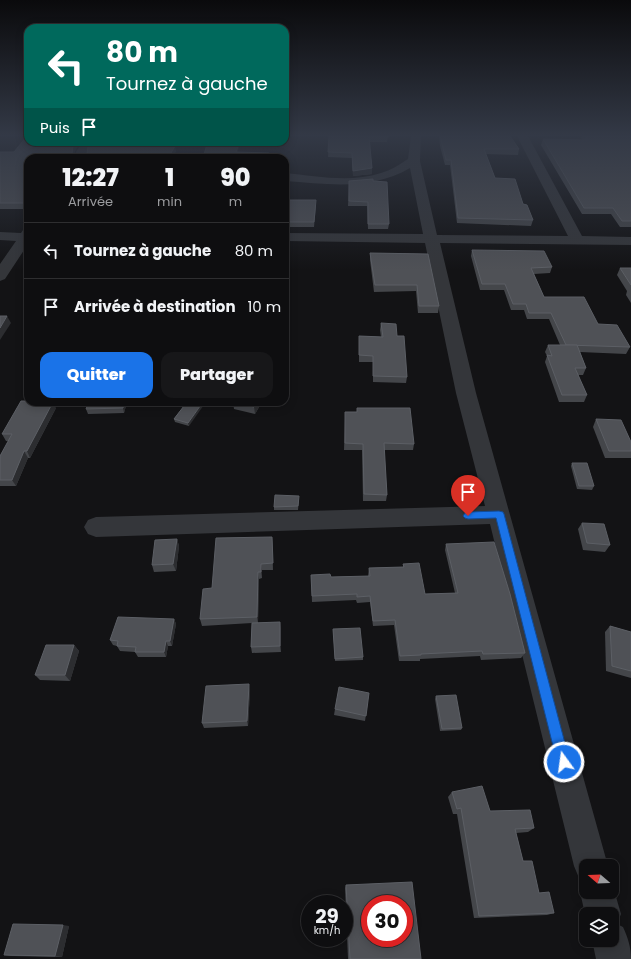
<!DOCTYPE html>
<html lang="fr">
<head>
<meta charset="utf-8">
<style>
	:root { --surface:#0e0e10; --page:#171719; --text:#f1f3f6; --muted:#9b9c9f; --line:#2e2e30; --accent:#1a73e8 }
	body { margin:0; font-family:Poppins,sans-serif; background:var(--page); color:var(--text); height:100vh; display:flex; flex-direction:column; font-size:15px; white-space:nowrap }
	* { box-sizing:border-box; margin:0 }
	p { font-size:13px; color:var(--muted) }
	.icon { flex:none; width:22px; height:22px; fill:none; stroke:currentColor; stroke-width:2; stroke-linecap:round; stroke-linejoin:round }
	.map { position:relative; flex:1; overflow:hidden }
	.sheet { position:absolute; left:24px; top:154px; width:265px; height:252px; display:flex; flex-direction:column; background:var(--surface); border-radius:12px; box-shadow:0 2px 10px #0003,0 0 0 1px var(--line) }
	.sheet>* { flex:none }
	.hud { position:absolute; left:24px; top:24px; width:265px; height:122px; border-radius:12px; box-shadow:0 2px 10px #0003,0 0 0 1px var(--line); background:#00695c; color:#fff; overflow:hidden }
	.needle { width:26px; rotate:289deg }
	.fabs { position:absolute; left:579px; top:859px; display:grid; gap:8px }
	.fabs a { display:grid; place-items:center; width:40px; height:40px; border-radius:8px; background:var(--surface); box-shadow:0 2px 10px #0003,0 0 0 1px var(--line); font-size:20px }
	.speed { position:absolute; left:301px; top:895px; display:flex; gap:8px; font-size:20px; font-weight:700; text-align:center }
	.speed>* { display:grid; place-content:center; width:52px; height:52px; border-radius:50%; background:var(--surface); box-shadow:0 2px 10px #0003,0 0 0 1px var(--line); line-height:1 }
	.speed small { font-size:10px; font-weight:400 }
	.speed .limit { border:6px solid #d22; background:#fff; color:#111 }
	.pin { position:absolute; display:grid; place-items:center; width:34px; height:34px; color:#fff; margin:-41px -17px; border-radius:50% 50% 50% 0; rotate:-45deg; box-shadow:0 0 4px #0007 }
	.pin .icon { rotate:45deg }
	.me { position:absolute; width:44px; margin:-22px; rotate:346deg; stroke-linejoin:round; filter:drop-shadow(0 0 3px #0008) }
	.turn { display:flex; align-items:center; gap:14px; height:84px; padding:0 16px; font-size:18px }
	.turn .icon { width:52px; height:52px; stroke-width:2.5 }
	.turn b { display:block; font-size:28px; line-height:34px }
	.then { display:flex; align-items:center; height:38px; padding:0 16px; background:#0003; gap:8px; font-size:15px }
	.eta { display:flex; justify-content:space-evenly; align-items:center; height:68px; text-align:center }
	.eta b { font-size:24px; font-weight:800; line-height:28px }
	.cta { display:flex; gap:8px; margin-top:auto; padding:8px 16px }
	.cta a { flex:1; height:46px; border-radius:12px; background:var(--accent); color:#fff; font-size:16px; font-weight:800; line-height:46px; text-align:center }
	.cta a+a { background:var(--page); color:var(--text) }
	ul { padding:0; list-style:none }
	li { display:flex; align-items:center; gap:12px; height:56px; padding:0 16px; border-top:1px solid var(--line) }
	li div { flex:1 }
	li b { display:block; font-size:15px }
	li em { font-style:normal }
	.map>svg:first-child { display:block }
	.lines { fill:none; stroke-linecap:round; stroke-linejoin:round }
	.minor { fill:#34363a; fill-rule:evenodd }
	.wall { fill:#44464a }
	.shaded-wall { fill:#2c2d30 }
	.building { fill:#4f5156; stroke:#5c5f65; fill-rule:evenodd }
	.route { fill:#1a73e8; stroke:#114b97 }
</style>
</head>
<body>
<div class="map">
<svg width="631" height="959" viewBox="0 0 631 959">
	<rect width="100%" height="100%" fill="#131315"/>
	<g class="lines">
		<g class="minor">
			<path d="M411,136H421L420,161L437,235L568,236L517,136H528L582,236L631,237V245L440,243L476,393L608,866H586V892H612V883L621,914L617,924L623,927C628,938 631,947 631,959H596L592,940H612V914H586V917L585,914L580,892L585,881L579,878L574,866L490,524L96,537L88,534L84,527L88,520L96,517L485,506L456,393L425,243L285,241V233L423,234L410,168C371,191 328,184 285,181V173C316,176 350,183 381,173C391,170 399,165 408,159Z"/>
			<path d="M82,142H94L88,152L87,158H75L76,152Z"/>
			<path d="M28,229V244L5,279L0,281V264L16,241L0,240V232L21,233L23,230Z"/>
		</g>
	</g>
	<g class="wall">
		<path d="M329,136H388L387,142H370L372,174L353,176L352,158L328,157Z"/>
		<path d="M439,136H510L519,149L518,155L486,154L495,178L523,204L533,220L531,226L457,223L450,165H445L440,146Z"/>
		<path d="M580,136H631V227H620L611,214H582L541,145L543,139L582,140Z"/>
		<path d="M91,142H165L166,146L176,151L172,158H28V209H0V152L75,151L74,154H87Z"/>
		<path d="M349,181H373L389,224L388,229H368L367,206H348Z"/>
		<path d="M285,200L316,205L314,227H287V232H285Z"/>
		<path d="M472,250L552,267L550,273L534,274L544,297L598,324L630,347L626,354L580,352L586,368L583,375H578L587,395L584,402H559L545,362L547,356L545,352L548,345H560L549,319H527L524,310H511L504,290H480L471,256Z"/>
		<path d="M370,253L428,254L439,306L438,313H418L416,291L374,292L370,260Z"/>
		<path d="M620,268H631V303L626,295L627,291L617,275Z"/>
		<path d="M381,323L397,336L407,377L406,383L373,382V362H359V336L381,337L380,330Z"/>
		<path d="M127,402L124,413L88,414L86,409Z"/>
		<path d="M187,402L189,426L175,422L174,419Z"/>
		<path d="M233,402H262L255,414L234,409Z"/>
		<path d="M56,408L30,458H28L16,486H0V456L9,441H6L2,434Z"/>
		<path d="M357,408L414,444L413,450H384L387,495L386,501H363L362,450H344L345,418L357,412Z"/>
		<path d="M596,419L631,442V458H605L593,427Z"/>
		<path d="M572,463L594,486L592,490L577,489L571,466Z"/>
		<path d="M299,499L298,510H274V507Z"/>
		<path d="M582,523L610,545L605,552L583,550L578,529Z"/>
		<path d="M272,537L273,570H262V578L259,579L258,623L280,622L281,652L252,653L251,647L252,623L202,626L200,619Z"/>
		<path d="M177,539L179,546L176,571L154,572L152,565Z"/>
		<path d="M446,544L525,653L521,658L481,660L480,656L420,659V661H399L394,625L373,626L370,602L357,603L356,600L312,602L311,575L331,577L368,576L369,568L403,567V564L425,594L455,593L445,550Z"/>
		<path d="M174,619L176,624L172,646H168L166,657H138L135,652L120,651L117,646L113,645L110,640Z"/>
		<path d="M610,626L631,632V678L606,671L605,632Z"/>
		<path d="M333,629L363,657V660L335,661Z"/>
		<path d="M74,645L79,651L70,681L40,680L35,675Z"/>
		<path d="M250,690L248,726L204,728L202,723Z"/>
		<path d="M369,693L365,721L334,715L335,709Z"/>
		<path d="M436,696L462,728L461,730L440,731L435,699Z"/>
		<path d="M452,792L490,811L534,828L528,832L516,833L523,861L539,893L554,913L547,915L474,918L457,814H453L448,797Z"/>
		<path d="M346,885L421,959H348L345,888Z"/>
		<path d="M69,926L62,957L11,956L4,955Z"/>
	</g>
	<g class="shaded-wall">
		<path d="M76,142H81L75,151L74,158L72,154L73,146Z"/>
		<path d="M239,144V148L236,157V152Z"/>
		<path d="M175,146L176,151L172,158H168Z"/>
		<path d="M372,168V174L353,176V171Z"/>
		<path d="M287,222V232H285V226Z"/>
		<path d="M287,274V279L285,284V278Z"/>
		<path d="M7,316L11,323L0,340V328Z"/>
		<path d="M53,402L56,408L30,458L27,451Z"/>
		<path d="M124,402H127L124,413L123,408Z"/>
		<path d="M203,402H206L189,426L188,423Z"/>
		<path d="M257,402H262L255,414L254,407Z"/>
		<path d="M24,451L28,458L16,486L12,480Z"/>
		<path d="M272,537L273,544V570V563Z"/>
		<path d="M177,539L179,546L176,571L173,564Z"/>
		<path d="M261,564L262,570V578L261,572Z"/>
		<path d="M258,572L259,579L258,623L257,617Z"/>
		<path d="M174,619L176,624L172,646L170,641Z"/>
		<path d="M280,622L281,628V652L280,646Z"/>
		<path d="M166,641L168,646L166,657L164,652Z"/>
		<path d="M74,645L79,651L70,681L65,675Z"/>
		<path d="M249,684L250,690L248,726L247,721Z"/>
		<path d="M63,925L69,926L62,957L55,956Z"/>
	</g>
	<g class="building">
		<path d="M27,136H28V142H76L73,146L72,154H87L88,147L91,142H163V143L166,144L164,146H175L168,158H28V201L26,203H0V152H14Z"/>
		<path d="M329,136H388V137H369L372,168L353,171L352,153L328,152Z"/>
		<path d="M440,136H510L519,149H484L495,178L515,179L523,204L527,205L533,220L458,218L451,160H446Z"/>
		<path d="M585,136H631V221H622L613,208H584L543,139L587,140Z"/>
		<path d="M207,144H239L236,152L269,153V158H203Z"/>
		<path d="M373,179V181L387,182L389,224H368V202L349,201V181Z"/>
		<path d="M285,200H316L314,222H287V226H285Z"/>
		<path d="M472,250L544,251L552,267L531,268L544,297H584L598,324L617,325L630,347L566,345L551,313H529L526,304H513L505,284H482Z"/>
		<path d="M370,253L428,254L439,306H419L417,285H375Z"/>
		<path d="M620,268H631V285Z"/>
		<path d="M0,316H7L0,328Z"/>
		<path d="M381,323L396,324L397,336H404L407,377L373,376V356L359,355V336L383,337Z"/>
		<path d="M548,345H577L586,368H575L587,395H562L547,355L552,356Z"/>
		<path d="M21,401H28V402H53L27,451H24L12,480H0V456L12,434H2Z"/>
		<path d="M89,402H124L123,408L86,409Z"/>
		<path d="M187,402H203L188,423L174,419Z"/>
		<path d="M233,402H257L254,407Z"/>
		<path d="M357,408H410L414,444L384,443L387,495L364,494L363,444L345,443V412H357Z"/>
		<path d="M596,419L621,420L631,442V451H609Z"/>
		<path d="M572,463H587L594,486H579Z"/>
		<path d="M275,495L299,496L298,506L274,507Z"/>
		<path d="M582,523L604,524L610,545L587,543Z"/>
		<path d="M272,537L273,563L261,564V572H258L257,617L200,619L203,589L212,588L216,538Z"/>
		<path d="M177,539L173,564L152,565L155,540Z"/>
		<path d="M494,542L510,594L525,653L483,654L482,651L421,654V655L400,656L395,620L373,621L370,596L357,597V594L312,596L311,575L330,574L331,577L370,576L369,568L404,567L403,564L419,563L425,594L458,593L446,544Z"/>
		<path d="M118,617L174,619L170,641H166L164,652H135L136,647L117,646L118,641L110,640Z"/>
		<path d="M280,622V646L251,647L252,623Z"/>
		<path d="M610,626L631,632V671L612,666Z"/>
		<path d="M360,628L363,657L335,659L333,629Z"/>
		<path d="M46,645H74L65,675H35Z"/>
		<path d="M249,684L247,721L202,723L206,686Z"/>
		<path d="M339,687L369,693L366,716L335,709Z"/>
		<path d="M456,695L462,728L442,729L436,696Z"/>
		<path d="M482,786L490,811L530,810L534,828L515,829L523,861H532L539,893L549,892L554,913L479,916L461,808L457,809L452,792Z"/>
		<path d="M412,882L421,959H350L346,885ZM370,904H404V938H370Z"/>
		<path d="M13,924L63,925L55,956L4,955Z"/>
	</g>
	<linearGradient id="sky" x2="0" y2="1"><stop stop-color="#0a0a0c"/><stop offset="0.5" stop-color="#333946"/><stop offset="1" stop-color="#333946" stop-opacity="0"/></linearGradient>
	<rect width="631" height="270" fill="url(#sky)"/>
	<path class="route" d="M499,511L503,512L504,514L570,762L568,767L564,769L559,767L557,762L496,518L468,519L465,518L463,516L465,513L468,512Z"/>
</svg>
<div class="fabs">
<a><svg class="needle" viewBox="-14 -14 28 28"><path d="M0-13l5 13h-10z" fill="#e53935"/><path d="M0 13l5-13h-10z" fill="#9b9c9f"/></svg></a>
<a><svg class="icon" aria-label="layers" viewBox="0 0 24 24"><path d="M12 4l9 5-9 5-9-5zM3 14l9 5 9-5"/></svg></a>
</div>
<div class="speed"><div>29<small>km/h</small></div><div class="limit">30</div></div>
<div class="pin" style="left:468px;top:516px;background:#d93025"><svg class="icon" aria-label="arrive" viewBox="0 0 24 24"><path d="M6 21V4h12l-3 4 3 4H6"/></svg></div>
<svg class="me" style="left:564px;top:762px" viewBox="-20 -20 40 40"><circle r="17" fill="#1a73e8" stroke="#fff" stroke-width="3"/><path d="M0-11L8 9 0 5-8 9z" fill="#fff"/></svg>
<div class="hud">
<div class="turn"><svg class="icon" aria-label="left" viewBox="0 0 24 24"><path d="M17 20v-9H6M10 6l-5 5 5 5"/></svg><div><b>80 m</b>Tournez à gauche</div></div>
<div class="then">Puis<svg class="icon" aria-label="arrive" viewBox="0 0 24 24"><path d="M6 21V4h12l-3 4 3 4H6"/></svg></div>
</div>
<section class="sheet">
<div class="eta">
<div><b>12:27</b><p>Arrivée</p></div>
<div><b>1</b><p>min</p></div>
<div><b>90</b><p>m</p></div>
</div>
<ul>
<li><svg class="icon" aria-label="left" viewBox="0 0 24 24"><path d="M17 20v-9H6M10 6l-5 5 5 5"/></svg><div><b>Tournez à gauche</b></div><em>80 m</em></li>
<li><svg class="icon" aria-label="arrive" viewBox="0 0 24 24"><path d="M6 21V4h12l-3 4 3 4H6"/></svg><div><b>Arrivée à destination</b></div><em>10 m</em></li>
</ul>
<div class="cta"><a>Quitter</a><a>Partager</a></div>
</section>
</div>
</body>
</html>
